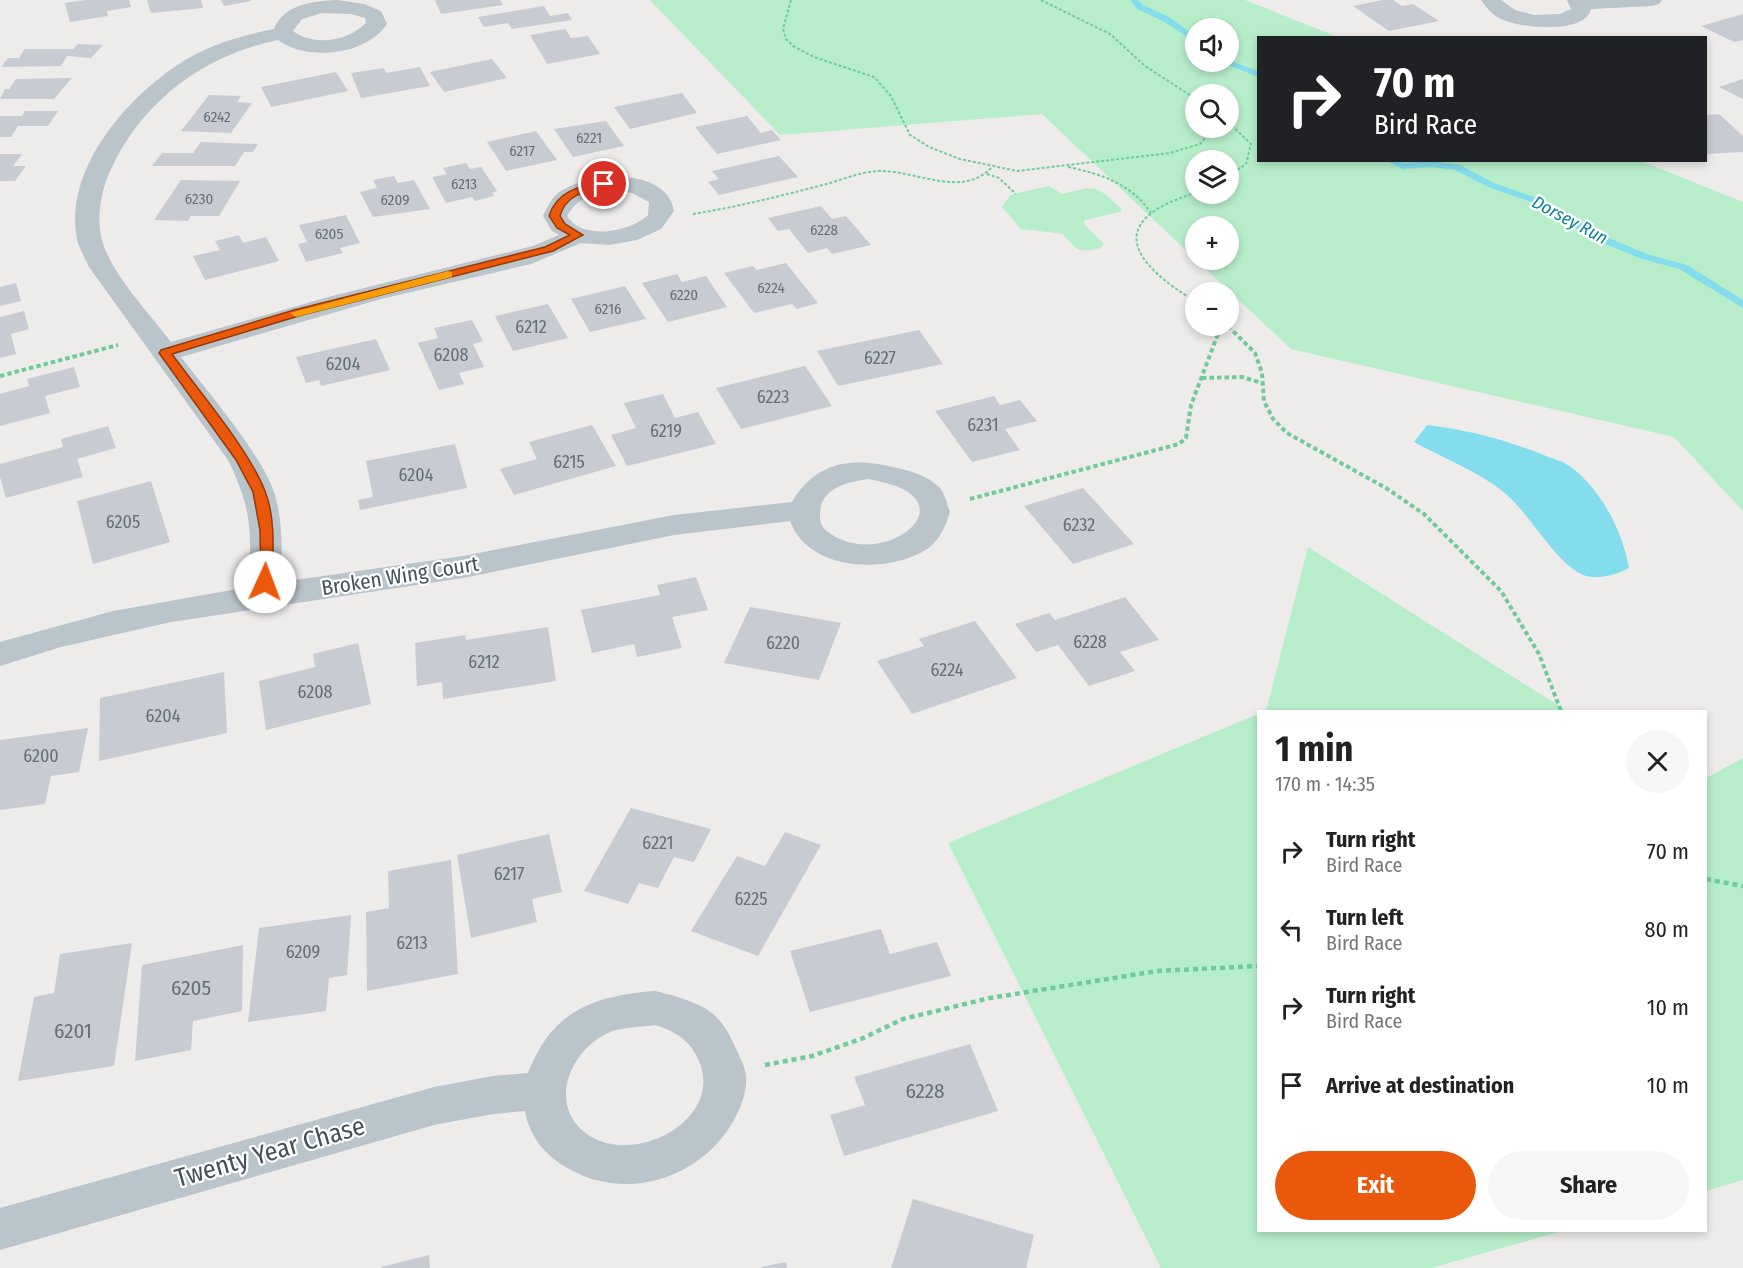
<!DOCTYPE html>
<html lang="en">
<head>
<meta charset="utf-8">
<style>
	:root { --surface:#fff; --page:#f6f6f6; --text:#222; --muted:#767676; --accent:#ea580c }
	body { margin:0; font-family:"Fira Sans Condensed",sans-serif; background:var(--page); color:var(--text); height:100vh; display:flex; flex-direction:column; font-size:22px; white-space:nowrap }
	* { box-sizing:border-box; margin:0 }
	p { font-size:20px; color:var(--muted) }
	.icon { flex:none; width:33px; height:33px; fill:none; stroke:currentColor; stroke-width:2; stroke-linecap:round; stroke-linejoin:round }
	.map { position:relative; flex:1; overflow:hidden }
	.side { position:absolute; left:1257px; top:710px; width:450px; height:522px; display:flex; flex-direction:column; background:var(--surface); border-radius:0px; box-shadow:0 3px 9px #0003 }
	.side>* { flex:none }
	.guide { position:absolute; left:1257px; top:36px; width:450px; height:126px; border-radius:0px; box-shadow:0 3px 9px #0003; background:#202124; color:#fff; overflow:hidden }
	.tools { position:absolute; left:1185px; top:18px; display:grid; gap:12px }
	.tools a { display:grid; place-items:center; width:54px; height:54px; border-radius:50%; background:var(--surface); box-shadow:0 3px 9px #0003; font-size:30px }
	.pin { position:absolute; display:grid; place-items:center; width:51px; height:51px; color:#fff; margin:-26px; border:3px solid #fff; border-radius:50%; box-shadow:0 2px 6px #0007 }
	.me { position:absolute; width:66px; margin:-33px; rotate:2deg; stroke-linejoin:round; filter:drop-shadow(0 0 4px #0008) }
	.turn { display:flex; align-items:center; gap:21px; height:126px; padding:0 18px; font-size:27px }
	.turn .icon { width:78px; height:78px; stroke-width:2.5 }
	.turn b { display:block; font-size:42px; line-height:51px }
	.round { display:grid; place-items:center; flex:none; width:63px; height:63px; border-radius:32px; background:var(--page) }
	.headline { display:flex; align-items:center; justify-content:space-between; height:102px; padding:0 18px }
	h1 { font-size:36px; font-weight:700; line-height:45px }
	.action { display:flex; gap:12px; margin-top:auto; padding:12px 18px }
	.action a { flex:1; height:69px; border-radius:36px; background:var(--accent); color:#fff; font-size:24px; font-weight:700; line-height:69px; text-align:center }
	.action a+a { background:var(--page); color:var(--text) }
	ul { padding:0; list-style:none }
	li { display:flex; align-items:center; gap:18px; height:78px; padding:0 18px }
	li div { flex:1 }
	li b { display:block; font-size:22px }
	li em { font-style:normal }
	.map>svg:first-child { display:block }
	.green { fill:#b7eec9; fill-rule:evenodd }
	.water { fill:#83ddec }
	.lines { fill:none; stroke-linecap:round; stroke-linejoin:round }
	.stream { fill:#83ddec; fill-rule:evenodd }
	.building { fill:#c8cbd1 }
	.path-far2 { stroke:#6fcc99; stroke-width:2; stroke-dasharray:3 2; stroke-linecap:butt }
	.path-far1 { stroke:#6fcc99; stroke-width:4; stroke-dasharray:4.5 3; stroke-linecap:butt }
	.path { stroke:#6fcc99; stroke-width:4.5; stroke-dasharray:5 4; stroke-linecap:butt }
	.minor { fill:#b9c4cb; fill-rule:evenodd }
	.route { fill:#ea580c; stroke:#983908; stroke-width:1.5 }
	.slow { fill:#f59e0b }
	.labels { text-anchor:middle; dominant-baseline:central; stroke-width:4.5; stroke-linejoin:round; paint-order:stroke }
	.far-number-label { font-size:15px; fill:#656f77 }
	.far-water-label { font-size:18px; font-style:italic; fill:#0b8296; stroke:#fff }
	.number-label { font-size:18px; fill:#656f77 }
	.street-label { font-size:21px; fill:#445059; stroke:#fff }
	.near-number-label { font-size:21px; fill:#656f77 }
	.near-street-label { font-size:26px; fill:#445059; stroke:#fff }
</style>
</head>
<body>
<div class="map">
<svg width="1743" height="1268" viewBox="0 0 1743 1268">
	<rect width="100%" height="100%" fill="#eeebeb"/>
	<g class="green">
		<path d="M650,0H1245L1338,37L1258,38V160L1641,161L1743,202V511L1674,437L1291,349L1196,260H1228V226H1196L1195,259L1042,114L780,135ZM1196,28H1228V62H1196ZM1196,94H1228V128H1196ZM1196,160H1228V194H1196Z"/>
		<path d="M1049,186L1062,194C1098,185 1094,184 1122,209L1120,212L1085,220L1084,224L1104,244L1101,248C1079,253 1077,251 1063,234L1021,229L1002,207L1010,195Z"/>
		<path d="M1308,547L1567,711H1266Z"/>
		<path d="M1258,714V1230H1566L1431,1268H1161L948,843Z"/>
		<path d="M1743,758V1180L1706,1191V778Z"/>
	</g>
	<path class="water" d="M1427,425C1469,430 1507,440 1546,456C1554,459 1564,462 1571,467C1602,491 1622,530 1629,568C1616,575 1596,581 1581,574C1553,559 1532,517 1506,494C1480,472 1443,458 1414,442Z"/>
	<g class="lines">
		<g class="stream">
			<path d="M1130,0H1138L1143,5L1167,16L1196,36V42L1161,20L1137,9Z"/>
			<path d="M1228,60L1258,71V77L1221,62Z"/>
			<path d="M1385,160H1398L1404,163L1431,161L1460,165L1494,183L1540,199L1604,236L1647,254L1687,265L1743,300V308L1679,269L1639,258L1596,240L1534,203L1488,187L1455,170L1431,167L1403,169Z"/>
		</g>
	</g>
	<g class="building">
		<path d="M85,0H129L131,7L107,11L108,16L70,22L65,3Z"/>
		<path d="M147,0H201L203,8L151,13Z"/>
		<path d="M221,0H251V1L224,6Z"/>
		<path d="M435,0H500L503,5L441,14Z"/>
		<path d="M1383,0H1393L1402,6L1413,4L1439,21L1389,31L1353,6Z"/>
		<path d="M544,6L550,16L568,13L572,20L512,29L508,23L484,27L478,17Z"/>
		<path d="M1743,14V40L1734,42L1701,26Z"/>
		<path d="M565,29L571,38L588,36L600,54L547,64L530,35Z"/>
		<path d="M78,44L103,45L91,58L67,56L61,66L1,67L8,58H19L25,49H73Z"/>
		<path d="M492,59L507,78L444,92L430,72Z"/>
		<path d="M420,67L430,86L361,98L351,73L384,68L386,73Z"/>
		<path d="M336,72L348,91L271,107L261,87Z"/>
		<path d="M72,78L54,99H0L5,89H9L16,79Z"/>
		<path d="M1743,79V99L1719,87Z"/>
		<path d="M682,93L697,113L630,129L614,107Z"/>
		<path d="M209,95L241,96L237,102L252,103L231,133L181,131Z"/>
		<path d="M25,111H58L48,126H18L11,137H0V116H22Z"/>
		<path d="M1719,114L1743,136V152L1706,154V115Z"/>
		<path d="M747,116L761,133L772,130L781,140L717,154L695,127Z"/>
		<path d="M606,121L624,146L573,157L554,129Z"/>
		<path d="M536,131L557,160L506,171L487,142Z"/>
		<path d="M201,142L258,144L253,152H244L235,166H152L162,153H193Z"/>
		<path d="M0,154H22L13,166H26L15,181H0Z"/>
		<path d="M779,156L798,177L719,195L708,182L719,179L712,171Z"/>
		<path d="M466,163L470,169L481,167L497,191L492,193L494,196L475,201L472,197L446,203L432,177L447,174L443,168Z"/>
		<path d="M394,176L398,183L414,180L430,209L373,217L360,192L377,188L373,180Z"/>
		<path d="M181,180L240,181L219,216H191L188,221L154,220Z"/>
		<path d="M821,206L832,219L846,216L871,245L832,254L827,248L808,253L789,229L778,231L768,218Z"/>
		<path d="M346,215L360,243L340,248L343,253L306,262L298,244L307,242L299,225Z"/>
		<path d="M239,235L243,243L266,237L279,261L205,280L193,256L220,250L215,241Z"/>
		<path d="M786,263L818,303L797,309L792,304L754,313L724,273L753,266L757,270Z"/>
		<path d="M677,274L682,282L706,276L727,307L668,322L642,283Z"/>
		<path d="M16,283L21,301L0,306V287Z"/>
		<path d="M625,286L646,319L590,332L571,299Z"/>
		<path d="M548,304L568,338L513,351L495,316Z"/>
		<path d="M24,311L29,329L11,334L16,354L0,358V317Z"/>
		<path d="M472,320L483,341L473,344L484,367L459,373L464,384L439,390L418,343L438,338L434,328Z"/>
		<path d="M919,330L943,364L838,386L817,351Z"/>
		<path d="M376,339L390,370L321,386L319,380L306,383L296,357Z"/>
		<path d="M805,366L832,406L741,429L716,388Z"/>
		<path d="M74,367L80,387L45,396L50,413L0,426V394L29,386L27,379Z"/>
		<path d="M663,394L675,418L698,412L716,444L627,466L611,435L636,428L624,403Z"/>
		<path d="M994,396L1000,405L1020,400L1037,421L1005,429L1020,450L972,462L935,411Z"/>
		<path d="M592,425L616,466L514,495L500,469L537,459L529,442Z"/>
		<path d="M108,426L116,448L77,459L83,477L6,498L0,477V464L63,447L61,439Z"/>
		<path d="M455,444L467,488L360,510L358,500L373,497L366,461Z"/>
		<path d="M151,481L170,542L93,564L77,501Z"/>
		<path d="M1083,488L1134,544L1073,564L1024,506Z"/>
		<path d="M696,577L708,610L672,617L682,648L637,657L634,644L592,653L581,610L660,595L657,585Z"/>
		<path d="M1125,597L1159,640L1120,652L1135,671L1089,686L1058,645L1036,652L1015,624L1049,613L1055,620Z"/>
		<path d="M750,607L841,623L819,680L724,663Z"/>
		<path d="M975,621L1017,678L912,714L877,661L924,646L919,639Z"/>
		<path d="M548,627L556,681L443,699L442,682L417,686L415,643L465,635L466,640Z"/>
		<path d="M358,643L371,704L266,730L259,681L315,667L313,654Z"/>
		<path d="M224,672L227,733L99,761L100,698Z"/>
		<path d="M88,728L79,772L51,776L45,804L0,810V740Z"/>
		<path d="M631,808L711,829L694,862L674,857L658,888L639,883L628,904L584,891Z"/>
		<path d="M785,832L821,845L758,956L691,931L737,856L765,866Z"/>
		<path d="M549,834L562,892L532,899L537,922L471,938L457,855Z"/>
		<path d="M451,860L458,974L367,991L366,912L389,908L388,871Z"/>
		<path d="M351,915L347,975L329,978L326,1011L248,1022L259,928Z"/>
		<path d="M881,929L890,954L937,942L951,976L810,1012L790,951Z"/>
		<path d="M132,943L114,1066L18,1081L34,997L54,993L60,954Z"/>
		<path d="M243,945L242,1011L193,1021L191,1050L135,1061L142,965Z"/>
		<path d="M970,1044L998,1111L844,1156L830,1115L865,1105L854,1077Z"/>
		<path d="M913,1199L1034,1235L1026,1268H891Z"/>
		<path d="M429,1255L430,1268H381V1267Z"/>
		<path d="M786,1262L787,1268H761V1267Z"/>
	</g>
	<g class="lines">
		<g class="path-far2">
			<path d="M791,0L783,29L786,39L793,46L814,57L874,77L891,96L910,135L929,147L960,159L1017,171L1170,153L1200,144L1214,128"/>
			<path d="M1041,0L1110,34L1145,66L1196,99"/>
			<path d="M1228,122L1251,144L1246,164L1228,176"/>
			<path d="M1068,167C1102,174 1131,184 1151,213"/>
			<path d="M987,174L999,178L1016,194"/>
			<path d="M1196,192C1182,198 1166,202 1153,212C1107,245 1169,285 1196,302"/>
			<path d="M693,214C737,207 780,196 823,185C842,180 862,171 881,171C917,171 962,198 991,168"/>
		</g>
		<g class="path-far1">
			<path d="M1228,326L1255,353L1262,373L1264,401L1273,419L1287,433L1386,488L1424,514L1501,591L1539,654L1561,711"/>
			<path d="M0,376L118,345"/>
			<path d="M1202,378L1242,377L1262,383"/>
			<path d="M970,499L1179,444L1186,438L1191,405L1221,326"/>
		</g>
		<g class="path">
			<path d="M1706,879L1743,886"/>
			<path d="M765,1065L812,1056L861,1039L903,1019L990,998L1157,971L1258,966"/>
		</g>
		<g class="minor">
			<path d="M337,0L364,4L381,11L387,24C366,55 308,62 278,40C205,55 143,100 111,169C101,190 96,217 102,240C111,274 150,314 171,342L332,296L533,246L559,235L552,231L543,216C546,210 550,201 555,196C581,171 667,165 674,211L661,229L637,240L610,245L581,243L531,264L381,299L181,357C207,391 264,457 275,495C283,524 282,552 281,582L463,556L674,515L792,502C816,460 855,457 897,468C912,471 927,476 939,487C945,493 947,504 950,512C945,528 938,544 922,552C881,574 808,570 790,521L674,535L463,578L171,622L61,647L0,666V642L113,611L249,587C251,532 253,511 228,460L89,267C84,256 77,245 76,233C67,163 132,92 187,59C214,43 244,35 274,29C284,4 313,1 337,0ZM322,13L351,14L365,18L366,23C348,41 315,47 293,31L302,19ZM616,191L632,193L649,202L648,215C631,232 582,241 567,216C578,196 595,193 616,191ZM869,479C878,481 887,483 896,486C961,511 878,570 828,532C822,528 820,523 820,516C819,488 847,482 869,479Z"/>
			<path d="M1481,0H1501L1515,10L1534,15L1560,14L1571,9L1567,0H1662L1659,4L1652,6L1591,9C1585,35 1519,28 1501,19C1492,15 1487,8 1481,0Z"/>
			<path d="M655,991C672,995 691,1000 706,1009C722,1019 729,1033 736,1049C739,1056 743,1063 745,1070C749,1086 742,1105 735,1118C704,1177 629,1202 571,1170C547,1157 530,1139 525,1111L493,1114L434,1125L0,1250V1208L434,1087L493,1076L528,1073C552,1011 592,996 655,991ZM655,1025C675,1031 691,1041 699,1061C725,1122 628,1170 583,1131C548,1101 572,1048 610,1032C624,1027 641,1027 655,1025Z"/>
		</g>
	</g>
	<path class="route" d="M604,181L608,182V186C588,191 566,193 560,216L565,224L583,235L553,251L302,315L172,354C200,393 248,448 265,491C276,519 273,553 272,582L270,585H261L260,530L253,492L236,460L159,353L161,350L294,310L545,247L570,235L557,228L549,216C557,190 581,186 604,181Z"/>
	<path class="slow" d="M448,271L452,272V277L296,317L290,313Z"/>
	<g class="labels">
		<g class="far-number-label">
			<text x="217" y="117">6242</text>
			<text x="589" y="138">6221</text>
			<text x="522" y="151">6217</text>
			<text x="464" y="184">6213</text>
			<text x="199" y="199">6230</text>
			<text x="395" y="200">6209</text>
			<text x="824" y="230">6228</text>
			<text x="329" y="234">6205</text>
			<text x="771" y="288">6224</text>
			<text x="684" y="295">6220</text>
			<text x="608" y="309">6216</text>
		</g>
		<g class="far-water-label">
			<text transform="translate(1570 220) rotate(28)">Dorsey Run</text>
		</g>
		<g class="number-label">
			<text x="531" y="327">6212</text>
			<text x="451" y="355">6208</text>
			<text x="880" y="358">6227</text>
			<text x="343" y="364">6204</text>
			<text x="773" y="397">6223</text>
			<text x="983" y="425">6231</text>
			<text x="666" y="431">6219</text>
			<text x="569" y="462">6215</text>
			<text x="416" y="475">6204</text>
			<text x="123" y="522">6205</text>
			<text x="1079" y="525">6232</text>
			<text x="1090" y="642">6228</text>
			<text x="783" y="643">6220</text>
			<text x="484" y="662">6212</text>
			<text x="947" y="670">6224</text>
			<text x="315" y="692">6208</text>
			<text x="163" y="716">6204</text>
			<text x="41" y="756">6200</text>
			<text x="658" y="843">6221</text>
			<text x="509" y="874">6217</text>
			<text x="751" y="899">6225</text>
			<text x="412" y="943">6213</text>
			<text x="303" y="952">6209</text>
		</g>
		<g class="street-label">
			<text transform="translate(400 576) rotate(-9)">Broken Wing Court</text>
		</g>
		<g class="near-number-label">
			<text x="191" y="988">6205</text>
			<text x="73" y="1031">6201</text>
			<text x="925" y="1091">6228</text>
		</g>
		<g class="near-street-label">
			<text transform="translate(270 1152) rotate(-16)">Twenty Year Chase</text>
		</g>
	</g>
</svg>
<div class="tools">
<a><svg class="icon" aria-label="sound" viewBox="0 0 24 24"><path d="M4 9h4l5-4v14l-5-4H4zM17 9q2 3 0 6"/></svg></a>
<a><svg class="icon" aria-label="search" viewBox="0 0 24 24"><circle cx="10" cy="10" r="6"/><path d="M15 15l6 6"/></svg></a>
<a><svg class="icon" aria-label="layers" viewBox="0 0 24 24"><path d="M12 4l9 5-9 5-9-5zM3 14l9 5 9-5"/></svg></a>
<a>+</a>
<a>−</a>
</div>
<div class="pin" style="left:604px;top:184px;background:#d93025"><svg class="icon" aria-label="arrive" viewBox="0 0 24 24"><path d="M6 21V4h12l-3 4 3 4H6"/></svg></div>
<svg class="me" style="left:265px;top:582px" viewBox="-20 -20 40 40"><circle r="19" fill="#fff"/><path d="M0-13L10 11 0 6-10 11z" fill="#ea580c"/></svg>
<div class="guide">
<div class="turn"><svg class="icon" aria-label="right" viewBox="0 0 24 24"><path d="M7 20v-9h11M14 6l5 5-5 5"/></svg><div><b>70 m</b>Bird Race</div></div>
</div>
<section class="side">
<div class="headline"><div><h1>1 min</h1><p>170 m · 14:35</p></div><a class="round"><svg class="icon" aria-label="close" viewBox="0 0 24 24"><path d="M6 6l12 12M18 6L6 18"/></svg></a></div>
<ul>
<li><svg class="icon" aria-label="right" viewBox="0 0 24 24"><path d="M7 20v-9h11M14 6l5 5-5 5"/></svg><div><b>Turn right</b><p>Bird Race</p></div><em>70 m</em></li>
<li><svg class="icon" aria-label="left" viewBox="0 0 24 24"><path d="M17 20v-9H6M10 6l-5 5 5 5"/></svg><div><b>Turn left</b><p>Bird Race</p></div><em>80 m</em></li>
<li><svg class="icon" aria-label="right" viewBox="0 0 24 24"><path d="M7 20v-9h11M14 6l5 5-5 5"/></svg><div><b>Turn right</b><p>Bird Race</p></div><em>10 m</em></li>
<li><svg class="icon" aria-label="arrive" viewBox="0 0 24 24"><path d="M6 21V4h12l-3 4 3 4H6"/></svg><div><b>Arrive at destination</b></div><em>10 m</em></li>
</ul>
<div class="action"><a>Exit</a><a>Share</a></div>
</section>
</div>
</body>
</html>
